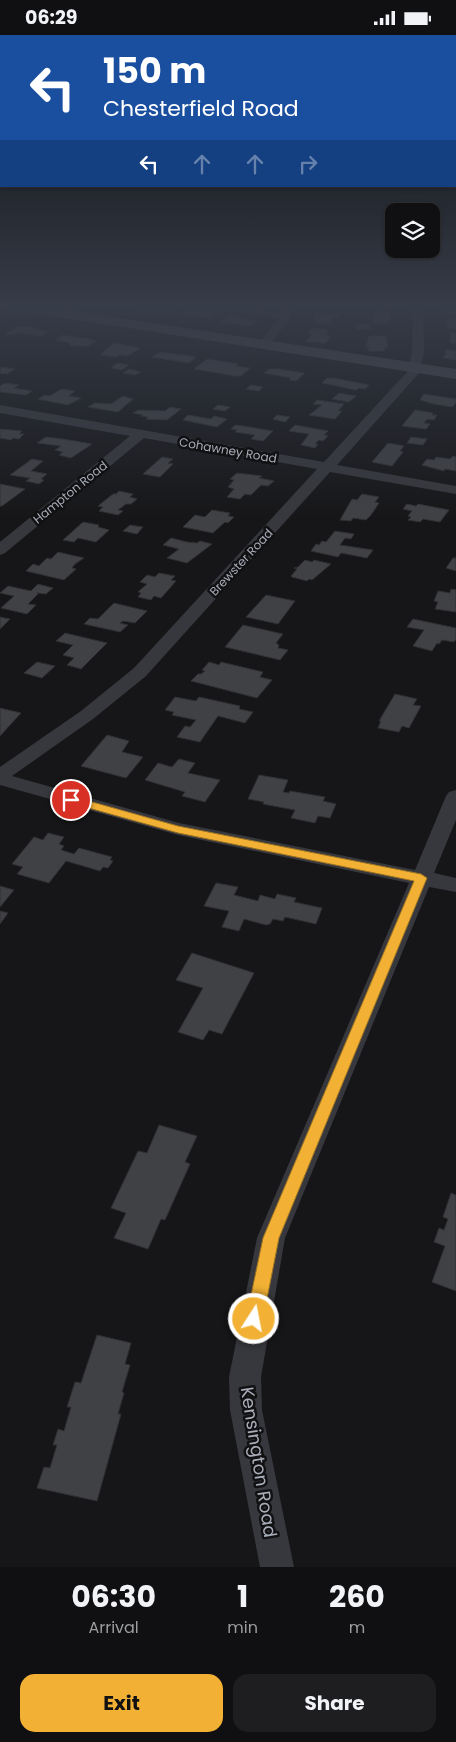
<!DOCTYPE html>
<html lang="en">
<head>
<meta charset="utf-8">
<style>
	:root { --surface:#101012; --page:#1e1e20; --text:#f1f3f6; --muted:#9c9d9f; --line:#303032; --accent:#f2b134 }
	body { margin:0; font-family:Poppins,sans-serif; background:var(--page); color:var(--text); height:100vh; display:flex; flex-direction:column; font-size:19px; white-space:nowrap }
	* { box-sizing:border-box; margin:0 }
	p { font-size:16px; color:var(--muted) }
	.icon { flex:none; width:28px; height:28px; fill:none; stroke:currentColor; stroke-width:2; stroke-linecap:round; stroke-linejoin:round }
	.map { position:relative; height:1532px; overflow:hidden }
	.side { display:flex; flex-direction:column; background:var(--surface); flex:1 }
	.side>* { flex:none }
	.top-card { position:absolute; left:0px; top:0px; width:456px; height:152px; box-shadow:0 1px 4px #0004,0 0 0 1px var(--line); background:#1a4fa0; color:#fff; overflow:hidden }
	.tools { position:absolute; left:385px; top:168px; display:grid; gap:10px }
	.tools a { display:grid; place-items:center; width:55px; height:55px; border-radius:10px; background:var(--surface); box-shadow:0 1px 4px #0004,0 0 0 1px var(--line); font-size:25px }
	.pin { position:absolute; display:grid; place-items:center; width:42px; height:42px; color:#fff; margin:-21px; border:2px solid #fff; border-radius:50%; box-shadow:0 1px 5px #0007 }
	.me { position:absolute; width:55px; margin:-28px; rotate:11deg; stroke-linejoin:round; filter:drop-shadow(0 0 4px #0008) }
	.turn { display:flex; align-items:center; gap:18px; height:105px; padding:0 20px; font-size:22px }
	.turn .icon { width:65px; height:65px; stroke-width:2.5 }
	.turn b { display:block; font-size:35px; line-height:42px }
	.lanes { display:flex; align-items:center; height:48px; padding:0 20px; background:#0003; justify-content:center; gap:25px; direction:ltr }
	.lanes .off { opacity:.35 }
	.eta { display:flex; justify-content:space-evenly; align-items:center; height:85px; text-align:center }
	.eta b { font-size:30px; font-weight:700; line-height:35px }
	.primary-button { display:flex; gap:10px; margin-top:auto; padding:10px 20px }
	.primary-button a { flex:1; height:58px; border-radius:15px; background:var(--accent); color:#111; font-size:20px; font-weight:700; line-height:58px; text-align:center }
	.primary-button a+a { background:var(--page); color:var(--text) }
	.status { display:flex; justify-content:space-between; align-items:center; height:35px; padding:0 25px; background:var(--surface); direction:ltr }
	.status svg { height:14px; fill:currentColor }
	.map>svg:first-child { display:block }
	.building { fill:#404145; stroke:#303034 }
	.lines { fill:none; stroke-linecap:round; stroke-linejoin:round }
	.service { fill:#37383d; fill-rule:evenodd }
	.minor { fill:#37383d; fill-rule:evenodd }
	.secondary { fill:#45474d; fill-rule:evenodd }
	.route { fill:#f2b134; stroke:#9d7322 }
	.labels { text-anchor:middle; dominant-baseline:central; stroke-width:5; stroke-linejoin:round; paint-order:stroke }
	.far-street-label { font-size:12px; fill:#a8adb8; stroke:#111113 }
	.near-street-label { font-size:18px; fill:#a8adb8; stroke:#111113 }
</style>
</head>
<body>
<div class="status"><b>06:29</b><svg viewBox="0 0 49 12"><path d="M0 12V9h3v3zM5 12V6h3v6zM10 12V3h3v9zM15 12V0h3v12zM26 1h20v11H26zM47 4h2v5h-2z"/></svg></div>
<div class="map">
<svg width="456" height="1532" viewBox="0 0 456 1532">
	<rect width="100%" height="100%" fill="#161618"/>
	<g class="building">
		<path d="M150,270H171L177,272L169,277L142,275Z"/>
		<path d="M375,270H392L390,274H375Z"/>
		<path d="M447,270H456V280H448L446,278L445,271Z"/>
		<path d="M189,273L198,274L197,275L217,278L211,283H205L181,279Z"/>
		<path d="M324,278L340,279L339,282H332L330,288H314L315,279Z"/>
		<path d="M373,278H391L390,288H373Z"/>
		<path d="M229,280L240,281L238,283L258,286L251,291L220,287Z"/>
		<path d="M446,284L456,285V294L447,293Z"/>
		<path d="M357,289L370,290V294H356Z"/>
		<path d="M17,292H29L48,297L40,301L20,298L7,300L6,299Z"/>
		<path d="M312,293L329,295L326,300L331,301L326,308L306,307L312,299L309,298Z"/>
		<path d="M450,298H456V308H451Z"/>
		<path d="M63,300L90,304L88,305L96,306L88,311H73L69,310L70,308L55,305Z"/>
		<path d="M369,301H386L388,312H385L384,316H368L369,312H366Z"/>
		<path d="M114,308L140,313L128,321L120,320L116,322L100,320Z"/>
		<path d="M447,315L456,316V325L443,323L447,318L444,317Z"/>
		<path d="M160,317L190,321L196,322L189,328L152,322Z"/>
		<path d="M207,324L239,329L236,331L250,333L241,341H235L194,334Z"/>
		<path d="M117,328L129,330L122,335L111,333Z"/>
		<path d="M1,332L15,334L7,339L0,338Z"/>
		<path d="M129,334L141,337L135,340L123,338Z"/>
		<path d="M269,334H278L305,338L296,346L289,345L291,343L264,338Z"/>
		<path d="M327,343H334L369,350L365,354L359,353L356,355L322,348Z"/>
		<path d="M5,348L19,350L14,353L32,356L26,360L0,357V351Z"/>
		<path d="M251,350L263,352L259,356L246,354Z"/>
		<path d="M61,354L75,356L69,361L81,363L68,370L38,364L45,360L50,361Z"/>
		<path d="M339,358L356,361L349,367L332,364Z"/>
		<path d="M424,359L456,364V368L452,372L434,369L420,365Z"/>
		<path d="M123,361L133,364L118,377L88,372L95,368L111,369Z"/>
		<path d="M317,365L344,369L338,376H342L335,384L309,380L322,370L313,369Z"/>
		<path d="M218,370L230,372L225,376L213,374Z"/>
		<path d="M170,372L181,374L167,385L146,384L148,382L141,381L143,380L133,378L138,375L165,376Z"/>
		<path d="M415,375L433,378L432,380H437L434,385L427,384L424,388L430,389L426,394L402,391Z"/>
		<path d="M188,380L211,384L214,381L227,384L217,392L183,385Z"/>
		<path d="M277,380L290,382L285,387L273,384Z"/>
		<path d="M235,390L243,391L273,396L263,406L251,404L255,400L235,397L237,395L231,394Z"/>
		<path d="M295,390L328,396L324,400L328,401L323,406L319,405L315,409H318L315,413L301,410L309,399L289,396Z"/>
		<path d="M0,394L22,396L19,399H24L19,404L13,403L11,405L0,403Z"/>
		<path d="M46,402L63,404L92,409L71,423L59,420L63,417L55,415L61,411L37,408Z"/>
		<path d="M411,402L427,404L423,410L407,408Z"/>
		<path d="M388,408L404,411L400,416L403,417L392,431L372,427Z"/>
		<path d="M453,421L456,422V436L445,434L444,436L422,430L427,424L434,425L436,422L450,424Z"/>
		<path d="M162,422L173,424L168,428L173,429L160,442L143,439Z"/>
		<path d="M32,424L43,426L31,436L47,439L41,444L44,445L39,449L26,446L30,443L10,440Z"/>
		<path d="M237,438L262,441L259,443L274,446L268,451L261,450L251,460L245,459L240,464L227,462L234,454L228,452L234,445L230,444Z"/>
		<path d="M0,449L25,454L2,471H0Z"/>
		<path d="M119,456L133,459L130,462L137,464L131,469H126L118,475L123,476L118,480L99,476L103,472L98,471L113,459H116Z"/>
		<path d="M362,459L379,462L375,467L379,468L371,480L366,485L353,483L351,486L340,485L352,464L357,465Z"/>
		<path d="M407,469L416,471L418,469L449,475L440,487L423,484L420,487L408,485L411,482L408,481L412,476L403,474Z"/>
		<path d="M212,475L230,478L228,481L234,482L228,488L225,487L213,498L183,492L195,480L205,482Z"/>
		<path d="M83,487L99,490L98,492L109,495L96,507L78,503L74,507L63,505Z"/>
		<path d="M130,490L143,492L137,499L123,496Z"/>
		<path d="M335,496L354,499L351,504L345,503L340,510L373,515L367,523L341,518L338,522L311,516L316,509L319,510L322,506L326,507Z"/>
		<path d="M171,503L187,507L197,508L200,506L212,509L187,528L167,523L179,514L163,510Z"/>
		<path d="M58,517L84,523L75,529L72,533L76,534L64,545L26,536L33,529L39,531L47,523L51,524Z"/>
		<path d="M453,523H456V536L446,533Z"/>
		<path d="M305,525L312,527L314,525L331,529L312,545L309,544L307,546L292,542L291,541L297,534L294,533L298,532Z"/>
		<path d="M159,538L175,541L171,545L176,546L161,563L154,561L151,565L138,562L141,558L138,557L147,549L140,547L147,540L155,542Z"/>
		<path d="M38,549L53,553L46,559L37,558H39L28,569L36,570L27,579L1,573L14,561L0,558L8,551L31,556Z"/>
		<path d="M451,554L456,555V577L435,574L438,567L434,566L438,556L450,558Z"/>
		<path d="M266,560L295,566L278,589L246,582Z"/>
		<path d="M114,568L147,576L135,588L123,586L120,588L128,590L120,597L84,589L90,583L98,584Z"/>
		<path d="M0,582L10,584L0,594Z"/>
		<path d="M413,584L456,593V604L454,607L442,605L439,609L437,608L432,616L413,611L424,595L407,592Z"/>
		<path d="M243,590L283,599L276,608L279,610L278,613L288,615L280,625L225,612Z"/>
		<path d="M65,598L107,608L81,634L67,630L74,623L63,620L73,610L56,606Z"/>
		<path d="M37,627L55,631L42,643L24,638Z"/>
		<path d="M209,627L219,630L221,627L263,637L260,642L272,645L257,663L191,646L198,639H201L205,636L202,635Z"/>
		<path d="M395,659L417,664L413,670L421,671L409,693L402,691L399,697L378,693L381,686H379Z"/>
		<path d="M175,662L196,666L199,662L240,671L239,674L253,677L245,688L218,681L200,707L177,702L185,691L190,692L196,685L172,680L174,677L165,675Z"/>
		<path d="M0,673L21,678L0,701Z"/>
		<path d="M107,700L129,706L122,717L143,722L126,743L81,731Z"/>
		<path d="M179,724L195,728L188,738L220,745L205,767L182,761L185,757L145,745L158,728L172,732Z"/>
		<path d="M259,740L288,745L283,757L289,758L290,756L325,762L323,766L336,769L330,783L318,781L315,788L291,783L295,775L263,769L264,767L248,764Z"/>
		<path d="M48,798L64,802L59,809L64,811L61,815L74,819L79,813L112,822L110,825L113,826L108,833L103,832L100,836L66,826L49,848L17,839L23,832L12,829L34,802L43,805Z"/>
		<path d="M216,848L238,852L234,860L258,866L260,860L275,864L277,859L296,863L294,867L322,873L316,889L285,882L283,886L273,884L270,889L266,890L244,884L239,896L222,892L229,876L204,871Z"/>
		<path d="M0,851L14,855L0,872Z"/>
		<path d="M0,876L8,878L0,889Z"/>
		<path d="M192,918L254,938L222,999L209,995L203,1005L178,997L203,953L176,945Z"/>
		<path d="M159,1090L197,1101L185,1127L190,1129L165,1185L161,1184L148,1214L114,1203L126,1178L111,1173L138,1116L147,1118Z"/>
		<path d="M451,1158L456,1160V1256L432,1247L445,1211L434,1207L439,1193L444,1195L448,1184L443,1182Z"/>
		<path d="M97,1300L131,1308L125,1329L130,1330L122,1357L124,1358L118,1379H121L97,1466L37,1453L44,1432L50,1433L57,1410H53L58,1394L64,1396L71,1372H67L75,1347L81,1348Z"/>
	</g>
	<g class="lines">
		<path class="service" d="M198,270L285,279L288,281L285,283L199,273L196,271Z"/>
		<g class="minor">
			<path d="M52,270H64L52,278H44L43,276Z"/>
			<path d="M284,270H294L288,286L267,312H259L257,310L278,285Z"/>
			<path d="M413,270H423L424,318L419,338L337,430L456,451V459L330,437L146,641L93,684L12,741L179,788L415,835L446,761L449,757L456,755V785L434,838L456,843V857L429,852L285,1203L261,1342L262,1375L294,1532H260L230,1375L229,1342L257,1203L409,848L178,800L0,750V732L81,676L134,633L317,434L144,403L5,518L0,520V507L130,401L0,378V370L324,427L407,337L412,318Z"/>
		</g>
		<path class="secondary" d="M0,270H33L456,334V344L7,274L2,273Z"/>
	</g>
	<linearGradient id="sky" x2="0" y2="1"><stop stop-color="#0c0c0d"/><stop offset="0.56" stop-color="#363c48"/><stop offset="1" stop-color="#363c48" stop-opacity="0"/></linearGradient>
	<rect width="456" height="484" fill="url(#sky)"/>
	<path class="route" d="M71,761L178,791L421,839L427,843L279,1203L263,1284L261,1289L254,1292L248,1289L246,1284L263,1203L414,846L178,798L67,767L66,765L67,762Z"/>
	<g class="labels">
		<g class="far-street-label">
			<text transform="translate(228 415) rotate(10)">Cohawney Road</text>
			<text transform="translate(70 457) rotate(-39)">Hampton Road</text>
			<text transform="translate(241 527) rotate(-47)">Brewster Road</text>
		</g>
		<g class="near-street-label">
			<text transform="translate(259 1427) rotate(81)">Kensington Road</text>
		</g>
	</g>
</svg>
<div class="tools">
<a><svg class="icon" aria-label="layers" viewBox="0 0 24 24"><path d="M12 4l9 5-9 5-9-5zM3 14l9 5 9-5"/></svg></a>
</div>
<div class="pin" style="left:71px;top:765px;background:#d93025"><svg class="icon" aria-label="arrive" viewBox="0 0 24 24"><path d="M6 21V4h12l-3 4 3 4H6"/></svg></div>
<svg class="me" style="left:254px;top:1284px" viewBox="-20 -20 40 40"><circle r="17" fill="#f2b134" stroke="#fff" stroke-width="3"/><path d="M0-11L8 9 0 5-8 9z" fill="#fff"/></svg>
<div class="top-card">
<div class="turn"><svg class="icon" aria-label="left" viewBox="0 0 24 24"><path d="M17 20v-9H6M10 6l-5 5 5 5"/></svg><div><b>150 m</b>Chesterfield Road</div></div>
<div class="lanes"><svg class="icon" aria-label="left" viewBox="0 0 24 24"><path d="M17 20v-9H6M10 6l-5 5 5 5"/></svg><svg class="icon off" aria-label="ahead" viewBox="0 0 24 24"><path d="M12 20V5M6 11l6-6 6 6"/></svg><svg class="icon off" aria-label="ahead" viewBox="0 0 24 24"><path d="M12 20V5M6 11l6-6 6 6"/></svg><svg class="icon off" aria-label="right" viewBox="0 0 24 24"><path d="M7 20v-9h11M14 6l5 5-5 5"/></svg></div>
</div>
</div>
<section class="side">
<div class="eta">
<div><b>06:30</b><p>Arrival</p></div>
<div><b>1</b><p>min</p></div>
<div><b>260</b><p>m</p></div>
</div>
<div class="primary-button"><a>Exit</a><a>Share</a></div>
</section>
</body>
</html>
